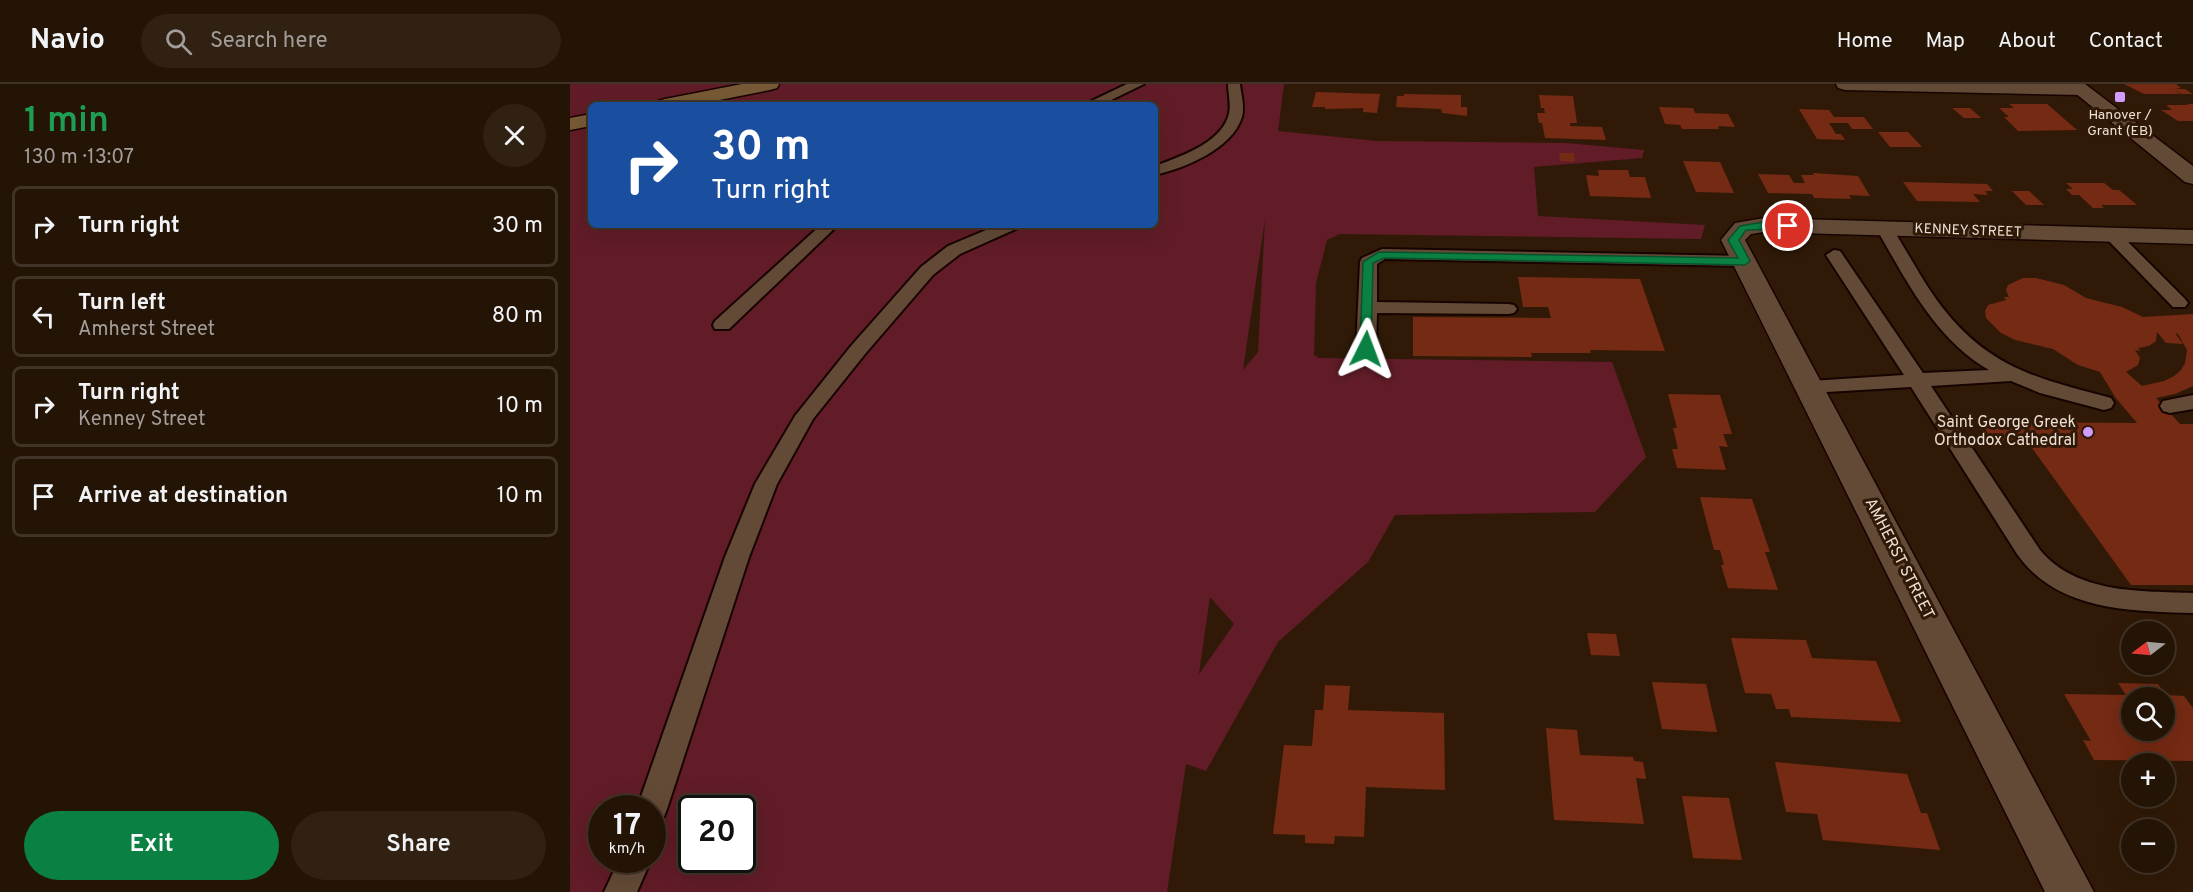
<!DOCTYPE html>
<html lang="en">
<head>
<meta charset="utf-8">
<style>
	:root { --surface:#241405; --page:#302113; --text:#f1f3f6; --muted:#a39e9a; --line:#413327; --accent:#0b8043 }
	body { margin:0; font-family:Overpass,sans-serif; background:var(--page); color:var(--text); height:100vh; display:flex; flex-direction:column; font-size:22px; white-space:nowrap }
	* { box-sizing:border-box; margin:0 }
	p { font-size:20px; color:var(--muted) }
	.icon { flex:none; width:33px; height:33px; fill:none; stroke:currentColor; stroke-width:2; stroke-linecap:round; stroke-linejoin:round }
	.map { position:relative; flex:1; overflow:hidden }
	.drawer { display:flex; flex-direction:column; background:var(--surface); width:570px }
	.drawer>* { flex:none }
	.hud { position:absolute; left:18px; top:18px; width:570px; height:126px; border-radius:9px; box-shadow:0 6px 24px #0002,0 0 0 2px var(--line); background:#1a4fa0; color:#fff; overflow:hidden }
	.needle { width:39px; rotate:254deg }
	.buttons { position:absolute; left:1551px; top:537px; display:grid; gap:12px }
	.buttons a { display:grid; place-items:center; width:54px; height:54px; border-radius:50%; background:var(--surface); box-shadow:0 6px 24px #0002,0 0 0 2px var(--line); font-size:30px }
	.speed { position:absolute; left:18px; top:711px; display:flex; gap:12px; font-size:30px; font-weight:700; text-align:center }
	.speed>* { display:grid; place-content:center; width:78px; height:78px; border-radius:50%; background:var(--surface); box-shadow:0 6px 24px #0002,0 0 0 2px var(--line); line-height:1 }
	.speed small { font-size:15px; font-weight:400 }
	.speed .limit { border:3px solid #111; border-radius:9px; background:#fff; color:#111 }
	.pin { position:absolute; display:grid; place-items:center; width:51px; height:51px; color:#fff; margin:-26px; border:3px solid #fff; border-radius:50%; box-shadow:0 2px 6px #0007 }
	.me { position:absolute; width:66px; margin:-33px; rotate:3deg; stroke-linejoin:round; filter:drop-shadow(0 0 4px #0008) }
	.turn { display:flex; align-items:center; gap:21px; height:126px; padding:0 24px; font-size:27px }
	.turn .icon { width:78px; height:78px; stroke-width:2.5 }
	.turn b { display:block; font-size:42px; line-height:51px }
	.round { display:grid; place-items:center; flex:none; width:63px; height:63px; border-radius:32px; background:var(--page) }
	.head { display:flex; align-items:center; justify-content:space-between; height:102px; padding:0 24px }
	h1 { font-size:36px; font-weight:600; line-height:45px; color:#1e9e55 }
	.button { display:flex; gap:12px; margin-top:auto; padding:12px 24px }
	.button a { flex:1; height:69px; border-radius:36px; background:var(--accent); color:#fff; font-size:24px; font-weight:600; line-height:69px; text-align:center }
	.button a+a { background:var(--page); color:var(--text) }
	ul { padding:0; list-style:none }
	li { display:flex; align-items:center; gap:18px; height:81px; margin:0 12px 9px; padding:0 12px; border:3px solid var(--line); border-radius:9px }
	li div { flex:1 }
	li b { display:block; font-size:22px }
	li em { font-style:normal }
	header { display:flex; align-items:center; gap:36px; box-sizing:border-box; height:84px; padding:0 30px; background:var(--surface); border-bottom:2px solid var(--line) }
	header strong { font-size:28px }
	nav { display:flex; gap:33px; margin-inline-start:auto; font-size:21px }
	.search { width:420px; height:54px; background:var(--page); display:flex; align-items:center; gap:15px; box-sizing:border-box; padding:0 21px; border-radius:33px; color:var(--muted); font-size:22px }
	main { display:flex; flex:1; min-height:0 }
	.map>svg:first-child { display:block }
	.green { fill:#611c27; fill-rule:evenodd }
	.building { fill:#752a13; fill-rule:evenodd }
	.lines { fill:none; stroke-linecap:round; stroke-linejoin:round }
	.service-casing { stroke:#170400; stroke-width:4 }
	.minor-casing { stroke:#170400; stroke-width:3 }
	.tertiary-casing { stroke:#170400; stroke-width:3 }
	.secondary-casing { stroke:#170400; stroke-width:3 }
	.service { fill:#634a37; fill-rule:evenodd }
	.minor { fill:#634a37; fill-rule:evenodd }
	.tertiary { fill:#634a37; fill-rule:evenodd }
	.secondary { fill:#775a35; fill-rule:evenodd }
	.route { fill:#0b8043; stroke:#07532c; stroke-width:1.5 }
	.poi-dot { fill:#d09dff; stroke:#301a07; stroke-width:2 }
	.labels { text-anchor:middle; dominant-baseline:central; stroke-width:6; stroke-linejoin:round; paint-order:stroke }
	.far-poi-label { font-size:14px; fill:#eedfd4; stroke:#301a07 }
	.far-street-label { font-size:14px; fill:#eedfd4; stroke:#301a07 }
	.poi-label { font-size:16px; fill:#eedfd4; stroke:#301a07; text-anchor:end }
	.street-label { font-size:16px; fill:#eedfd4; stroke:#301a07 }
</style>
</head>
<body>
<header>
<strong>Navio</strong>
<div class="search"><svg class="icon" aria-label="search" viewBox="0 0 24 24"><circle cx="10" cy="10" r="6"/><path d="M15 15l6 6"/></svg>Search here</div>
<nav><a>Home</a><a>Map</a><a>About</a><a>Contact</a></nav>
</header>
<main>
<section class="drawer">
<div class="head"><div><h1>1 min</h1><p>130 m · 13:07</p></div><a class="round"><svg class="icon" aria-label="close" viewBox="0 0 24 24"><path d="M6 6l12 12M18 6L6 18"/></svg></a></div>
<ul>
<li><svg class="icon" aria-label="right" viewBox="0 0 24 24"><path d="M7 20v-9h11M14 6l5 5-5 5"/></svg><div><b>Turn right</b></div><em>30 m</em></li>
<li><svg class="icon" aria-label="left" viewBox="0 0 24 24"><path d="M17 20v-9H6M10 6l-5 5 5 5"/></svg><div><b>Turn left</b><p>Amherst Street</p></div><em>80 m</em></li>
<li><svg class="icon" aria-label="right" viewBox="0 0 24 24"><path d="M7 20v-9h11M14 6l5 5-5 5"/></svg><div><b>Turn right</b><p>Kenney Street</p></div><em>10 m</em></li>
<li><svg class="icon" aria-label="arrive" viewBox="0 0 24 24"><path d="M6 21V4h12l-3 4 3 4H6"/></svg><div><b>Arrive at destination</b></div><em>10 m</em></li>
</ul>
<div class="button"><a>Exit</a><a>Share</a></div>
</section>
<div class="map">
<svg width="1623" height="808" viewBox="0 0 1623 808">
	<rect width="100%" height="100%" fill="#301a07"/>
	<path class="green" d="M0,0H714L708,47L807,57L996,59L1074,66L1072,74L964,83L968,132L1135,141L1131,155L770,150L757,156L746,199L744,271L749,274L1042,278L1076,373L1025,428L825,431L798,478L708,558L636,687L616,680L597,808H0ZM21,21H585V141H21ZM695,135L688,268L673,286ZM640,513L664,540L629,590V589ZM32,724H82V776H32ZM122,724H172V776H122Z"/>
	<g class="building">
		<path d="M1554,0H1606L1611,4L1605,5H1615L1623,10H1611L1603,5L1610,10H1574Z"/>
		<path d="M746,8L810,10L807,29L793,28V24L755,25V23H742Z"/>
		<path d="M834,10L891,11V23H897V32L872,29L871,25L826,23L827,12H834Z"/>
		<path d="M969,11L1003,12L1007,39H1000V42L1032,43L1036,56L975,54L972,39H969L967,29H975L974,24H971Z"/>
		<path d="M1439,20H1477L1507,46L1448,47L1434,33H1439L1429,24H1444Z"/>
		<path d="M1617,20H1623V37H1608L1591,26H1602L1596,21H1619Z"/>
		<path d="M1089,23L1123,24L1125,29L1158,30L1165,43L1148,42L1149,45H1112L1110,41L1095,40Z"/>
		<path d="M1382,24H1400L1411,34H1394Z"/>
		<path d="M1229,25L1259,26L1264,33H1294L1303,45H1282L1278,39H1259L1266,50H1271L1275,56L1247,55Z"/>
		<path d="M1308,48H1338L1352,63H1320Z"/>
		<path d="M989,69H1004L1005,78L990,77Z"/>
		<path d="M1113,77L1150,78L1164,109L1126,108Z"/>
		<path d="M1028,86H1058L1060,93H1075L1081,114L1020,112L1016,91L1029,92Z"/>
		<path d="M1243,89L1288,92L1300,112L1279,111L1281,115L1244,114L1242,110L1198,109L1188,90L1219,91L1224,99H1235L1231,91H1244Z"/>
		<path d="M1333,98L1417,100L1423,107H1415L1418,111L1403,110L1410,118L1347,117Z"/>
		<path d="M1496,99H1534L1543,106H1549L1567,121H1531L1534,124H1523L1509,111H1502L1496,105H1503Z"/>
		<path d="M1442,107H1459L1474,121H1456Z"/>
		<path d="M948,193L1070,195L1095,267L1020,266L1021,269H961L962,273L843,272V233L981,234L978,223H953Z"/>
		<path d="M1453,194H1466L1494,201L1516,214L1552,223L1573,233L1623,230V302L1605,310L1586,314L1610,340H1623V501H1561L1457,357L1418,356L1406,338L1567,339L1545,313L1530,288L1508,281L1483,265L1445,256L1431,249L1416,234L1415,227L1418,221L1436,216L1434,213H1439L1436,206L1438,201ZM1587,248L1596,259L1613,260L1605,249L1608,250L1617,266L1615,279L1611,286L1604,292L1594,297L1572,302L1556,288L1568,281L1570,274L1565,266L1570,267L1568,264L1579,262L1586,257Z"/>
		<path d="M1098,310L1150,311L1162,350H1153L1158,363L1149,362L1156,386L1107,384L1102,365H1108L1103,344H1107Z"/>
		<path d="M1130,413L1182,415L1200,468H1195L1208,506L1158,504L1151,481H1154L1150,466H1144Z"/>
		<path d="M1017,549L1046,550L1050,572L1021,571Z"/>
		<path d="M1161,554L1236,556L1242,574L1306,577L1331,638L1221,633L1219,625H1206L1201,610L1175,609Z"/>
		<path d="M1082,598L1136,600L1147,648L1092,645Z"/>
		<path d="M1548,599L1588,600L1596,611L1614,612L1623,624V677L1524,676L1513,656L1521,657L1494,610L1556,611ZM1562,614H1594V646H1562Z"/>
		<path d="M755,601L780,602L778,626L874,629L875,706L796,703L794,753L765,752L764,760L735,759V751L703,750L714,661L742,662L745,626H753Z"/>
		<path d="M976,644L1007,646L1010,671L1063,673L1064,677L1073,678L1076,695L1066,694L1074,740L984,736Z"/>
		<path d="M1205,678L1337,690L1351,729H1357L1370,766L1253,756L1247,730L1216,728Z"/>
		<path d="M1112,712L1159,714L1172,776L1123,774Z"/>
	</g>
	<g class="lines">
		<defs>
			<g id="service">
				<path d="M557,0H574L531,21H513Z"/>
				<path d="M658,0H670C671,10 675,23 672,33C662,65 615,84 585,91V82C609,73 649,60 658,33C662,23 658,10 658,0Z"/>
				<path d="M1314,139L1320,141C1336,165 1349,191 1366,215C1415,283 1465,294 1541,314L1544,319L1541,324L1534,326L1470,309L1441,297L1361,302L1470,466C1507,510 1570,507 1623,509V529C1560,527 1487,527 1447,470L1341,303L1240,309L1233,308L1230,303L1233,298L1240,297L1334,291L1256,171L1264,166L1270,167L1353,289L1419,286C1365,255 1336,196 1306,144Z"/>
				<path d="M251,141H268L159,245H145L143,241L145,237Z"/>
				<path d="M428,141H450L448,144L390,170L363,191L295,270L243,335L207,400L179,473L97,725L93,735L82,739V724H67L155,473L185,400L225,332L281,262L351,183L378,162Z"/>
				<path d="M1542,146L1548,148L1615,215L1618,219L1615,223H1603L1536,154L1534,151Z"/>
				<path d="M812,165L1175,172L1181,173L1183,177L1181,181L1175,182L815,175L807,180V218L938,220L944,221L947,225L944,229L938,230L807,229L806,265L803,269H789L786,265L790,178L792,174Z"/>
				<path d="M1623,311V325L1600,329L1593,327L1590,322L1593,317Z"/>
				<path d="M49,776H81L67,808H34Z"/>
			</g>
			<g id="minor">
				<path d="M1266,0H1513L1519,5L1517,9L1510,11L1275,6L1268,4Z"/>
				<path d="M1194,134L1623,146V160L1194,148L1181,150L1175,156L1524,808H1475L1151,156L1165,139Z"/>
			</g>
			<path id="tertiary" d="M1494,0H1515L1623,82V100L1615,98Z"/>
			<g id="secondary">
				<path d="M172,0H209L207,4L200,6L124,21H85L88,17L95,15Z"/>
				<path d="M21,30V42L0,46V34Z"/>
			</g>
		</defs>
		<use href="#service" class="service-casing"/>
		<use href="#minor" class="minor-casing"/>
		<use href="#tertiary" class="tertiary-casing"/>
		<use href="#secondary" class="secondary-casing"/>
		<use href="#service" class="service"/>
		<use href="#minor" class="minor"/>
		<use href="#tertiary" class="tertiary"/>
		<use href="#secondary" class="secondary"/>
	</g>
	<path class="route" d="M1194,138L1218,139L1223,142L1218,145L1176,146L1169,156L1180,177L1175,181L814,174L803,179L801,265L796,269L790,265L793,178L809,168L1168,174L1158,156L1170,142Z"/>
	<g class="poi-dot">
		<rect x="1544" y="7" width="12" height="12" rx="3"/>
		<circle cx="1518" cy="348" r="6"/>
	</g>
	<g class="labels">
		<g class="far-poi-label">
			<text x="1550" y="31">Hanover /<tspan x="1550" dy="16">Grant (EB)</tspan></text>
		</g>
		<g class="far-street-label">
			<text transform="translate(1398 147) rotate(2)">KENNEY STREET</text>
		</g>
		<g class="poi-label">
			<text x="1506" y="339">Saint George Greek<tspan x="1506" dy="18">Orthodox Cathedral</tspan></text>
		</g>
		<g class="street-label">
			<text transform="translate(1329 475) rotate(63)">AMHERST STREET</text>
		</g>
	</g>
</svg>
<div class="buttons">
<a><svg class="needle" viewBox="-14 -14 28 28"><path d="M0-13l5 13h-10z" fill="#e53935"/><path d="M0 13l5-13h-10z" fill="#a39e9a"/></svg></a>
<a><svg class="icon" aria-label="search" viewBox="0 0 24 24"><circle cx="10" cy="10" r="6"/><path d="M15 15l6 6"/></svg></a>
<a>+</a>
<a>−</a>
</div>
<div class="speed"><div>17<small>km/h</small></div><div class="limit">20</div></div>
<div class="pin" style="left:1218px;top:142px;background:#d93025"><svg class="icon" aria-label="arrive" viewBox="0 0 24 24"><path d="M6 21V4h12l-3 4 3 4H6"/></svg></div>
<svg class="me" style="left:796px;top:265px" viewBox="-20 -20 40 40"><path d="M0-17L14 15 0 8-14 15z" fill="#0b8043" stroke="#fff" stroke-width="4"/></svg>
<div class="hud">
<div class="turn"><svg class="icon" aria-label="right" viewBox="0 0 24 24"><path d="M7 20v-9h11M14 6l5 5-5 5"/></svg><div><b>30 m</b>Turn right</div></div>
</div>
</div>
</main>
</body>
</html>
